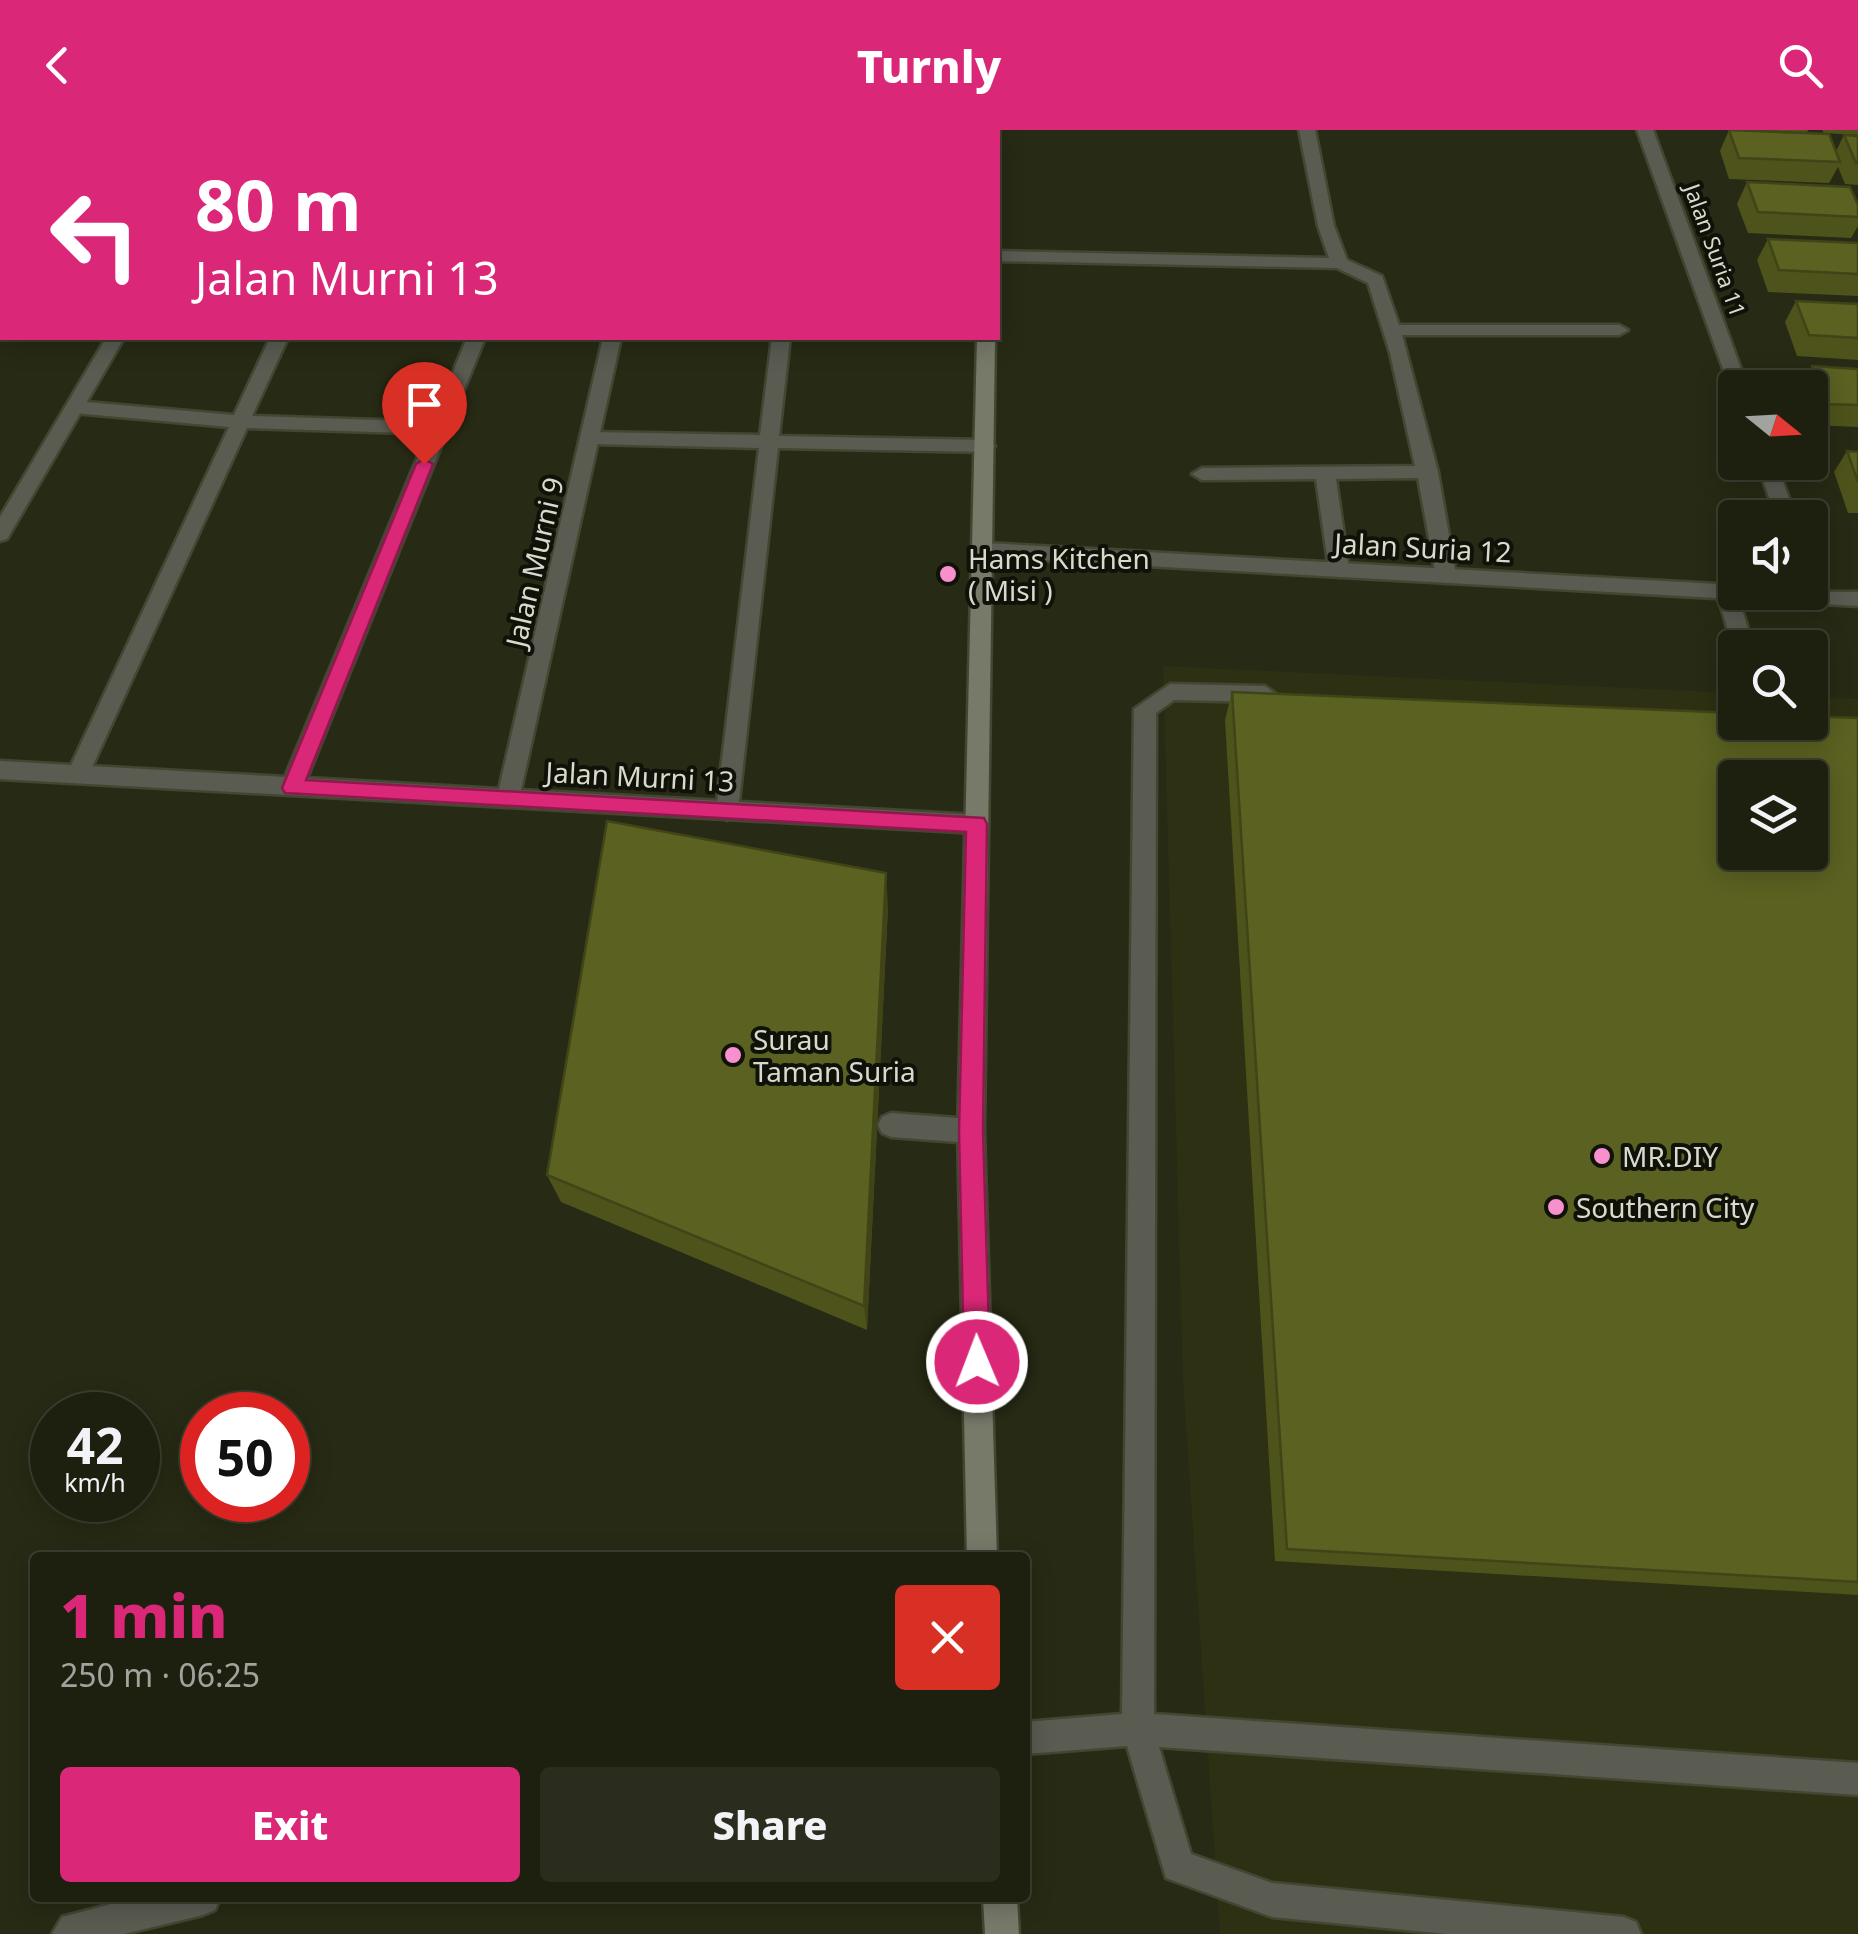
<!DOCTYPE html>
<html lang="en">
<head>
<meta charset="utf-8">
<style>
	:root { --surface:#1d200f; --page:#2a2d1d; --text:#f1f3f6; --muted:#a0a39e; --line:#3b3e2f; --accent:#db2777 }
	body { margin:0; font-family:"Noto Sans",sans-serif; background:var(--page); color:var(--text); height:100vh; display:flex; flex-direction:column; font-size:38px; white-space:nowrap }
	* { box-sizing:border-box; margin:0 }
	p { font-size:32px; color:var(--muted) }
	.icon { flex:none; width:55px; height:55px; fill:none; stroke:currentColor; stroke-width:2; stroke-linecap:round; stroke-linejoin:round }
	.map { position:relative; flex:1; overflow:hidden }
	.details { position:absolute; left:30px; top:1422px; width:1000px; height:350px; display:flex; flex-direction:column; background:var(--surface); border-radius:10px; box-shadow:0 5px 25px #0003,0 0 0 2px var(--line) }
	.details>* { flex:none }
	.banner { position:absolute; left:0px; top:0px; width:1000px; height:210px; box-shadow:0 5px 25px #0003,0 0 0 2px var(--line); background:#db2777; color:#fff; overflow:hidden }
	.needle { width:65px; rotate:108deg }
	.fabs { position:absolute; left:1718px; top:240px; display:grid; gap:20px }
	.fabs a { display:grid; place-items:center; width:110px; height:110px; border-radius:10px; background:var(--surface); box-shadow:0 5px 25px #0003,0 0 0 2px var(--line); font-size:50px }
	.speed { position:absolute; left:30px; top:1262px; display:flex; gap:20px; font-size:50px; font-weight:700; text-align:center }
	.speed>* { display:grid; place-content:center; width:130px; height:130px; border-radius:50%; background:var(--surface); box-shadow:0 5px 25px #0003,0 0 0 2px var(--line); line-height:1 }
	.speed small { font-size:25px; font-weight:400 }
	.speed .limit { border:15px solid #d22; background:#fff; color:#111 }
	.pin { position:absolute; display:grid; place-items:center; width:85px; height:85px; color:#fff; margin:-102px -42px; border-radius:50% 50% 50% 0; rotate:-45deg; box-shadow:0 0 10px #0007 }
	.pin .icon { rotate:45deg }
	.me { position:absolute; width:110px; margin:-55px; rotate:359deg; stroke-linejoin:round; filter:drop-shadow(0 0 8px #0008) }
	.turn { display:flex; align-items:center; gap:35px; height:210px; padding:0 30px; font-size:45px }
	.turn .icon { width:130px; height:130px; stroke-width:2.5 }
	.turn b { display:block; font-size:70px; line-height:85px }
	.round { display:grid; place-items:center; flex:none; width:105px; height:105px; border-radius:10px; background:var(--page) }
	.headline { display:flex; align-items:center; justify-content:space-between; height:170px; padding:0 30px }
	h1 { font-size:60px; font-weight:800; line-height:75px; color:var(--accent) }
	.button { display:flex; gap:20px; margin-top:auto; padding:20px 30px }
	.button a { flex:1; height:115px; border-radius:10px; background:var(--accent); color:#fff; font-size:40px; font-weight:800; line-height:115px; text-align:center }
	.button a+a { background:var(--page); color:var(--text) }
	header { display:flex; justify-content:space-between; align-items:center; height:130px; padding:0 30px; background:var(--accent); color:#fff; font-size:45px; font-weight:800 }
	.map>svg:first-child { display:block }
	.built { fill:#2e3013; fill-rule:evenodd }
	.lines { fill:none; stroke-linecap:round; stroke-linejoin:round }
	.river { stroke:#2a001c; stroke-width:95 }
	.lane-casing { stroke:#434631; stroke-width:5 }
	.street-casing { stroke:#434631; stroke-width:5 }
	.secondary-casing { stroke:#434631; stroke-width:5 }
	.lane { fill:#5a5c52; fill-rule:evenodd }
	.street { fill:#5a5c52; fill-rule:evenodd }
	.secondary { fill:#777969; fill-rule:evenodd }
	.wall { fill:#4e531c }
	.shaded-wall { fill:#404417 }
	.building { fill:#5b6121; stroke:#404417; stroke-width:2.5; fill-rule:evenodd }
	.route { fill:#db2777; stroke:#8e194d; stroke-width:2.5 }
	.poi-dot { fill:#f790cd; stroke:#101108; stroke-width:4 }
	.labels { text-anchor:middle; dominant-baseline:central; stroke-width:8; stroke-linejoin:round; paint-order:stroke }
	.far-street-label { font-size:22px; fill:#d8dacc; stroke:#101108 }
	.street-label { font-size:28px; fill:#d8dacc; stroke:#101108 }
	.poi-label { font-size:28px; fill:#d8dacc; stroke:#101108; text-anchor:start }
</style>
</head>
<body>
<header><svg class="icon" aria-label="back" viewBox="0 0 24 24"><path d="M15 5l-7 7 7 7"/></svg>Turnly<svg class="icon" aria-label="search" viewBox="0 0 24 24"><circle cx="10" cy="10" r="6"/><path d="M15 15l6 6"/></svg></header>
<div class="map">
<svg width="1858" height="1804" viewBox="0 0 1858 1804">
	<rect width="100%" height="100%" fill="#272a14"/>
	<path class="built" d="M1163,536L1735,563V592H1810V567L1858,569V1804H1220L1183,1251ZM1735,648H1810V722H1735Z"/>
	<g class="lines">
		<path class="river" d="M0,47L2,44"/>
		<defs>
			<g id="lane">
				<rect x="791" y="0" width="16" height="2"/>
				<path d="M1299,0H1315L1334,96L1347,130L1382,146L1399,195H1619L1628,200L1619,205H1402L1438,342L1456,446L1453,451L1446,453L1436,446L1418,348L1336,349L1349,440L1339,447L1329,440L1316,349L1202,350L1192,344L1202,338L1415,336L1390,223L1368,153L1337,138L998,131V121L1329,128L1318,96Z"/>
				<path d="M270,208H288L252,286L439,292L448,298L439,304L247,298L88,646L85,652H69L66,646L229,297L74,283L65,277L74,271L234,285Z"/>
				<path d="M772,208H790L779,306L986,310L995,316L986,322L778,318L738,681L727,690L716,681L759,318L591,314L582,308L591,302L760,305Z"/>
				<path d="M1727,456L1737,463L1754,518H1733L1717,463Z"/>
				<path d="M1170,554L1265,556L1276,564L1265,572L1174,570L1156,583L1154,1584L1858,1633V1665L1159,1617L1191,1724L1272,1753L1624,1787L1636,1792L1641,1804H1447L1272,1787L1166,1748L1127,1616L1025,1624V1592L1122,1584L1134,579Z"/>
				<path d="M891,983L971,989L980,993L984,1001L980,1009L971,1013L891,1007L882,1003L878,995L882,987Z"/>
				<path d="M134,1768H220L215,1780L203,1785L124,1804H52L62,1787Z"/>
			</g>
			<g id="street">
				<rect x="644" y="0" width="16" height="2"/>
				<path d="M1637,0H1653L1748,258H1735V263L1730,258Z"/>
				<path d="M106,208H124L7,409L0,411V387Z"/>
				<path d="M467,208H485L307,648L499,659L603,208H621L521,660L977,685L988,694L985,700L977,703L0,649V631L285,647Z"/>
				<path d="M1757,332H1776L1796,388H1776Z"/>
				<path d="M985,413L1735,455V462H1858V476L985,427L975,420Z"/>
			</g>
			<g id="secondary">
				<rect x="973" y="0" width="16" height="2"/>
				<path d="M977,208H995L984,1001L997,1428H967L958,1001Z"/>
				<path d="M983,1768H1017L1019,1804H985Z"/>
			</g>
		</defs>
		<use href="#lane" class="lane-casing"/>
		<use href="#street" class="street-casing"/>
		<use href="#secondary" class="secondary-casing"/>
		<use href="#lane" class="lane"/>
		<use href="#street" class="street"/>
		<use href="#secondary" class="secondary"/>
	</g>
	<g class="wall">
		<path d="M1729,0H1808L1807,3L1836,21L1844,5L1858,6V55L1845,54L1838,37L1829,53L1729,49L1720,21Z"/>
		<path d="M1822,0H1858V5L1824,3Z"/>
		<path d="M1747,52L1858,75V96L1851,108L1748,103L1737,74Z"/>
		<path d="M1768,109L1858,113V166L1768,162L1757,130Z"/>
		<path d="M1796,171L1858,174V230L1797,226L1785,192Z"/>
		<path d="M1812,236L1858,239V297L1813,295L1810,285V258H1800Z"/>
		<path d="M1847,321L1858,322V383H1848L1834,342Z"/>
		<path d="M1232,562L1858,588V1465L1275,1431L1225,590Z"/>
		<path d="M888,777L867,1200L561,1072L547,1045Z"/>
	</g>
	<path class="shaded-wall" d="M886,743L888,777L867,1200L864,1176Z"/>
	<g class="building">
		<path d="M1729,0L1829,4L1840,32L1739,28Z"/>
		<path d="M1844,5L1858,6V33H1856Z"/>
		<path d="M1747,52L1850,57L1858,75V87L1758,82Z"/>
		<path d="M1768,109L1858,113V144L1779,140Z"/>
		<path d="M1796,171L1858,174V208L1809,205Z"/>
		<path d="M1812,236L1858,239V275L1826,274Z"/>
		<path d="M1847,321L1858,322V352Z"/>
		<path d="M1232,562L1735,583V592H1810V586L1858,588V1452L1287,1419ZM1735,648H1810V722H1735Z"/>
		<path d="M607,691L886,743L864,1176L547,1045Z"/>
	</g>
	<path class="route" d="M424,329L433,334L306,650L984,688L987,694L983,1001L990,1232L986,1240L977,1244L968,1240L964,1232L959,1001L966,702L285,663L282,658L416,334Z"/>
	<g class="poi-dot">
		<circle cx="948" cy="444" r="10"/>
		<circle cx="733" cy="925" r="10"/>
		<circle cx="1602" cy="1026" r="10"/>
		<circle cx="1556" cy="1077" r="10"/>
	</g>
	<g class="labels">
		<g class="far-street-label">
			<text transform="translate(1716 120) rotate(70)">Jalan Suria 11</text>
		</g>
		<g class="street-label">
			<text transform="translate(1423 417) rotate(3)">Jalan Suria 12</text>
			<text transform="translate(534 432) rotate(-77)">Jalan Murni 9</text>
			<text transform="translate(640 646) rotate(3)">Jalan Murni 13</text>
		</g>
		<g class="poi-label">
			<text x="968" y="428">Hams Kitchen<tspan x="968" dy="32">( Misi )</tspan></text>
			<text x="753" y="909">Surau<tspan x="753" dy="32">Taman Suria</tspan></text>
			<text x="1622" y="1026">MR.DIY</text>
			<text x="1576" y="1077">Southern City</text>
		</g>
	</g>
</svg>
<div class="fabs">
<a><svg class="needle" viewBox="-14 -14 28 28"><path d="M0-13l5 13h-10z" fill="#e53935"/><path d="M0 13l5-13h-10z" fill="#a0a39e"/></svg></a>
<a><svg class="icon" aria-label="sound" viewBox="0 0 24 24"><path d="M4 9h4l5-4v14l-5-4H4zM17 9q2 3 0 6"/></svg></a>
<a><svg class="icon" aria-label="search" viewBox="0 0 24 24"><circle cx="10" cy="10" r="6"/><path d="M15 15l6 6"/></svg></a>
<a><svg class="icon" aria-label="layers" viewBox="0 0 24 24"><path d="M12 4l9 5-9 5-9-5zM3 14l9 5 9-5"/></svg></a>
</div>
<div class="speed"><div>42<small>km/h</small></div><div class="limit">50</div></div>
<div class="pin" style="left:424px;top:334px;background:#d93025"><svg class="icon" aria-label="arrive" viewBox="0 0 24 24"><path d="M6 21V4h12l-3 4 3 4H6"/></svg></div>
<svg class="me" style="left:977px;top:1232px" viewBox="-20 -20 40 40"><circle r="17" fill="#db2777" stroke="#fff" stroke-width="3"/><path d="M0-11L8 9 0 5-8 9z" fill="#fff"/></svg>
<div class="banner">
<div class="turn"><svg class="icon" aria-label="left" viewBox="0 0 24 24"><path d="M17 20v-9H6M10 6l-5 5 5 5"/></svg><div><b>80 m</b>Jalan Murni 13</div></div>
</div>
<section class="details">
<div class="headline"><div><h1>1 min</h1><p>250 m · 06:25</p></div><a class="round" style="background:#d93025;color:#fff"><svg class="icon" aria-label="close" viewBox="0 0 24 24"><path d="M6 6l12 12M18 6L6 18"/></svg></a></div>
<div class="button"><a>Exit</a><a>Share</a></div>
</section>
</div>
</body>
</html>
